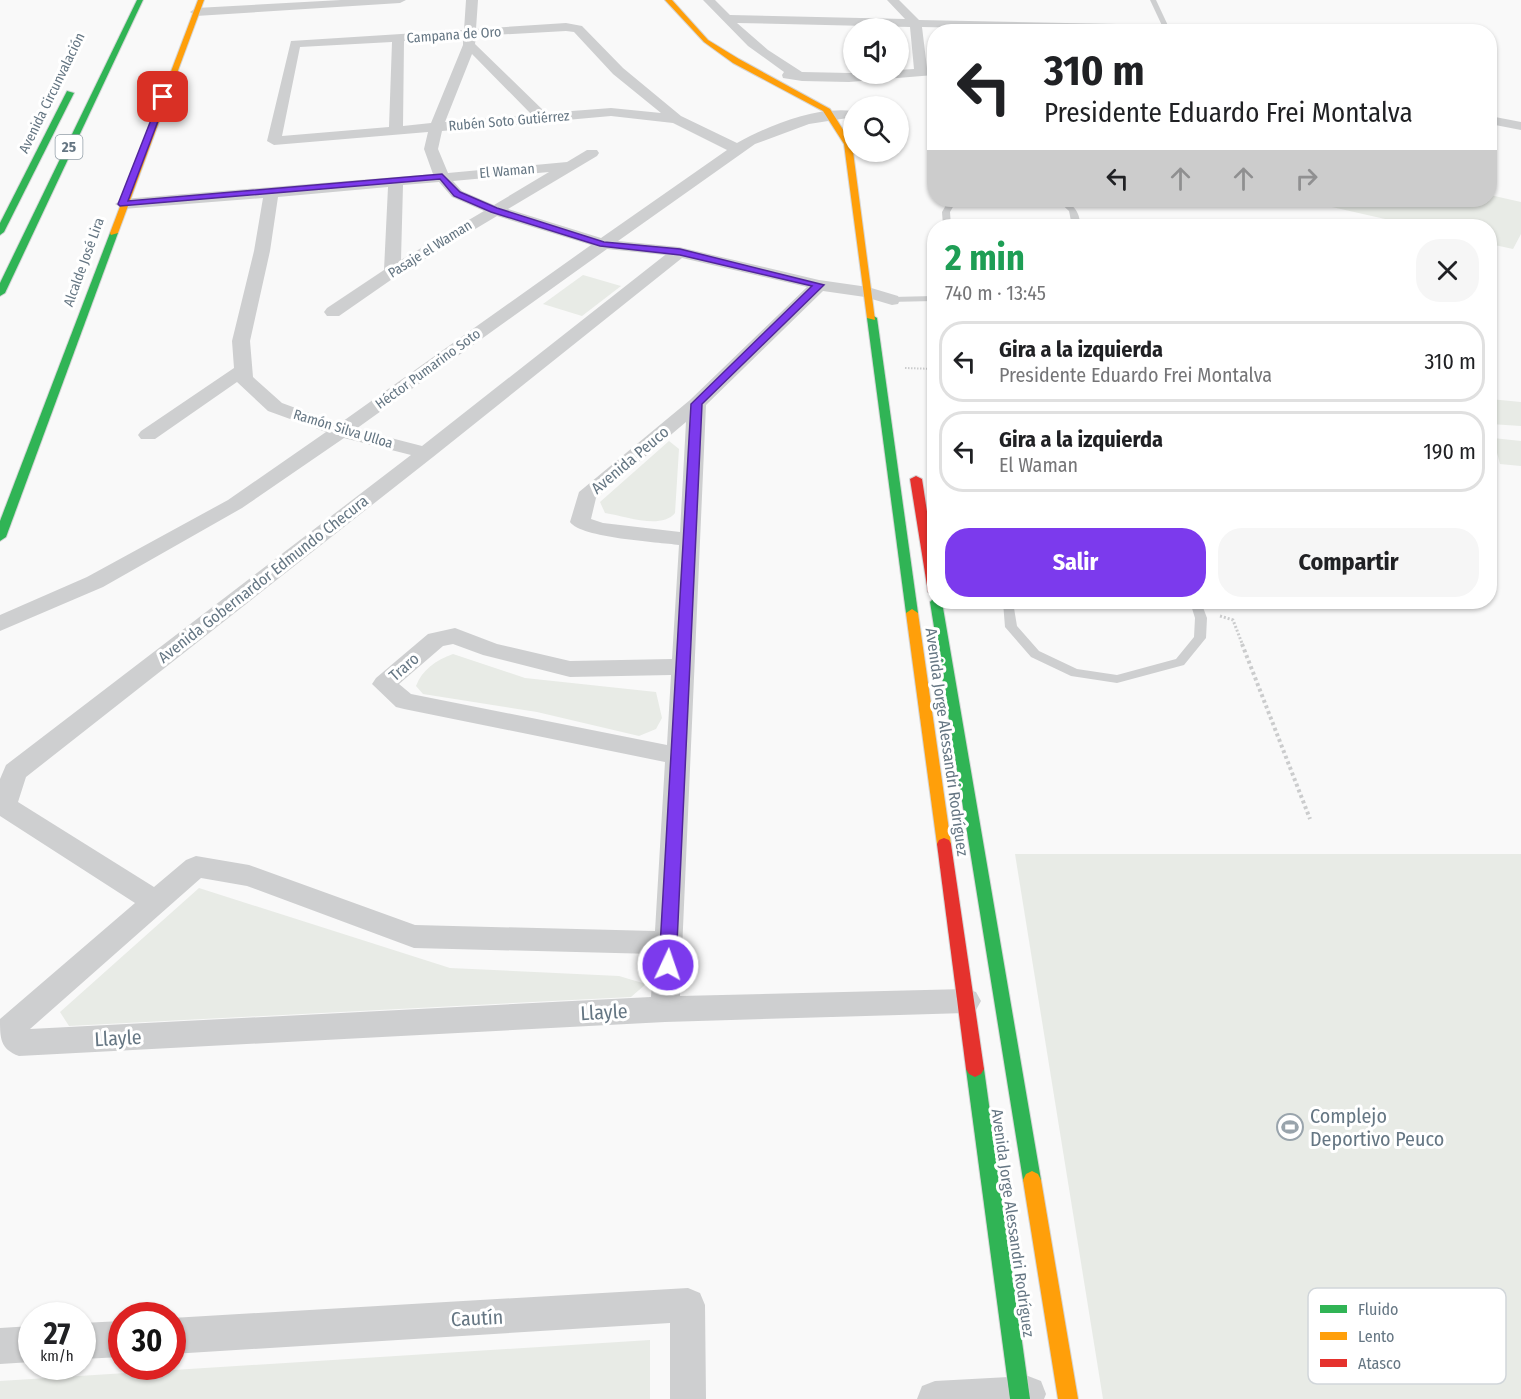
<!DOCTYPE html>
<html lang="es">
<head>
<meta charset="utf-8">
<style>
	:root { --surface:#fff; --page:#f6f6f6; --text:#202124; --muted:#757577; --line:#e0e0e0; --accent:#7c3aed }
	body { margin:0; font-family:"Fira Sans Condensed",sans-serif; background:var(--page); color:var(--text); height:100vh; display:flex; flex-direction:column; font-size:22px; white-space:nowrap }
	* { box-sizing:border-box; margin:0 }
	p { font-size:20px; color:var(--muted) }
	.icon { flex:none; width:33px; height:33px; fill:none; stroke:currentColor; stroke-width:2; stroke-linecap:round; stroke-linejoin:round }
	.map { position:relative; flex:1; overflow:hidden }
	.drawer { position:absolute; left:927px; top:219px; width:570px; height:390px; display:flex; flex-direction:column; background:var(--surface); border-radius:24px; box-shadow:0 2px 4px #0004 }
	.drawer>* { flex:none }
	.top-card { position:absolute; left:927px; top:24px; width:570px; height:183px; border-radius:24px; box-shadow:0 2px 4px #0004; background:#fff; color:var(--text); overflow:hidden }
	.tools { position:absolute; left:843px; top:18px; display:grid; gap:12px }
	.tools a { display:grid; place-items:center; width:66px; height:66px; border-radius:50%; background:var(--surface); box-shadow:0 2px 4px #0004; font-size:30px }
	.speed { position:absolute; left:18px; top:1302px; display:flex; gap:12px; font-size:30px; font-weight:700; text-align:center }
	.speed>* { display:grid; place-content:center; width:78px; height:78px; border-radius:50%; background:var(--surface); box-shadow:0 2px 4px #0004; line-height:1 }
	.speed small { font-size:15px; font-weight:400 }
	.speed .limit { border:9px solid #d22; background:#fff; color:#111 }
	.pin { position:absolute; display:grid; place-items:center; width:51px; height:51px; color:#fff; margin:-26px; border-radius:12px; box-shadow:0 3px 9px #0006 }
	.me { position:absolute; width:66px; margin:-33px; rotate:3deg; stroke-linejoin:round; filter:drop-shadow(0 0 4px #0008) }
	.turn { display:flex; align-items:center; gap:21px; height:126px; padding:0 18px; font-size:27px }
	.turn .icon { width:78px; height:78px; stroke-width:2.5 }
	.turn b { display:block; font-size:42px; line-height:51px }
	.lanes { display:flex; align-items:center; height:57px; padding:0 18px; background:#0003; justify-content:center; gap:30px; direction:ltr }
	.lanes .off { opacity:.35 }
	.round { display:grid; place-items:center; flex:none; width:63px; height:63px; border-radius:24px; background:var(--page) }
	.head { display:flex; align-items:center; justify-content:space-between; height:102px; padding:0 18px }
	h1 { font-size:36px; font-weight:700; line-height:45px; color:#1e9e55 }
	.action { display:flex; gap:12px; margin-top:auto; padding:12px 18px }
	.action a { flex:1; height:69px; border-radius:24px; background:var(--accent); color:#fff; font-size:24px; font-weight:700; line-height:69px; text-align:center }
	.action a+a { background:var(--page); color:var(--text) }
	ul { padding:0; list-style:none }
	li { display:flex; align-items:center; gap:18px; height:81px; margin:0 12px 9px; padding:0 6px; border:3px solid var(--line); border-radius:24px }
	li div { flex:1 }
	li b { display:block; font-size:22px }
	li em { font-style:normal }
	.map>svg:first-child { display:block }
	.green { fill:#e8ebe6 }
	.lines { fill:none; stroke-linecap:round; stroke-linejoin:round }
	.fast-casing { stroke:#d5d6d7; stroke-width:2 }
	.slow-casing { stroke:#d5d6d7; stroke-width:2 }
	.jam-casing { stroke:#d5d6d7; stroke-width:2 }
	.path-far2 { stroke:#cbcccd; stroke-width:2; stroke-dasharray:1.5 1.5; stroke-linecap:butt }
	.path-far1 { stroke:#cbcccd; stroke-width:3; stroke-dasharray:2 2; stroke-linecap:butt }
	.path { stroke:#cbcccd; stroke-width:4; stroke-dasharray:3 3; stroke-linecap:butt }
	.lane { fill:#cecfd0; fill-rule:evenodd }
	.street { fill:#cecfd0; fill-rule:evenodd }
	.fast { fill:#30b455; fill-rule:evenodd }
	.slow { fill:#ff9f0a; fill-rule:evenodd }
	.jam { fill:#e5322d; fill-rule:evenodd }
	.route { fill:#7c3aed; stroke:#51269a; stroke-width:1.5 }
	.labels { text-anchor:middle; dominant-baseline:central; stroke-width:6; stroke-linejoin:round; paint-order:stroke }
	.far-street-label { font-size:14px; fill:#657683; stroke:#fff }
	.shield { fill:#fff; stroke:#939fa8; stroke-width:1.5 }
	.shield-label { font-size:15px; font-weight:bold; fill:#657683 }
	.street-label { font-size:16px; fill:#657683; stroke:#fff }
	.near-street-label { font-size:20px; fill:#657683; stroke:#fff }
	.near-poi-label { font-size:20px; fill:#657683; stroke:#fff; text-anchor:start }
	.key { fill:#fff; stroke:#d1d6da; stroke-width:1.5 }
	.key-label { font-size:16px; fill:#657683 }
</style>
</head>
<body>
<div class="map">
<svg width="1521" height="1399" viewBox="0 0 1521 1399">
	<rect width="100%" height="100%" fill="#f9f9f9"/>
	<g class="green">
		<path d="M1490,195L1521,202V234L1513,249L1490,244V226H1416L1301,200H1490Z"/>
		<path d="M583,275L621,286L582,316L543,304Z"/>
		<path d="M1490,399L1521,402V426L1490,424Z"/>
		<path d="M1493,438L1521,441V466L1500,464Z"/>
		<path d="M669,441L679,449L675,513C661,530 625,516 605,513L600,502Z"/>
		<path d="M453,654L525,678L656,692L662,718L656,729L639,736L537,712L423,694L416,686C422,670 436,660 453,654Z"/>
		<path d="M1015,854H1521V1399H1103Z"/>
		<path d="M199,888L450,968L619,976L646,984L631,997L69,1026L60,1012Z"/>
		<path d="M650,1340V1399H0V1381Z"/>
	</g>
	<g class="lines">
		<defs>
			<g id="fast">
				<path d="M137,0H143L5,293L0,296V283Z"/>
				<path d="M67,91L74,93L4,232L0,235V223Z"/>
				<path d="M114,230L118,233L6,537L0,541V521L110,233Z"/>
				<path d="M872,315L877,318L918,613L912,617L906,613L867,318Z"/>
				<path d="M934,598V602H942L1041,1180L1038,1186L1032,1189L1026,1186L1023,1180L930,602Z"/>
				<path d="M975,1061L981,1064L984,1069L1030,1399H1010L966,1069L969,1064Z"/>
			</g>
			<g id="slow">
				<path d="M198,0H204L118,233L111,235L110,233Z"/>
				<path d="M665,0H672L708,40L739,59L830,109L852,144L875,320L867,318L844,144L823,111L733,63L704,42Z"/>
				<path d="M912,609L918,613L951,844L949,848H939L937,844L906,613Z"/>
				<path d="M1032,1171L1038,1174L1041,1180L1078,1399H1058L1023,1180L1026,1174Z"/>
			</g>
			<g id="jam">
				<path d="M916,476L922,479L934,557V596L928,592L910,479Z"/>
				<path d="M944,838L949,840L951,844L984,1069L981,1074L975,1077L969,1074L966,1069L937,844L939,840Z"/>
			</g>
		</defs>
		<use href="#fast" class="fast-casing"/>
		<use href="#slow" class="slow-casing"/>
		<use href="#jam" class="jam-casing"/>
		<path class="path-far2" d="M905,368L934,369"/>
		<path class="path-far1" d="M1220,616L1233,620L1243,646"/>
		<path class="path" d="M1242,644L1310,819"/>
		<g class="lane">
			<path d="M1150,0H1156L1171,32H1165Z"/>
			<path d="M949,200H957L950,212L951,226H943L942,212Z"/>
			<path d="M1057,200C1071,200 1081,212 1080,226H1072L1069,211Z"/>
			<path d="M892,297L934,296V301L889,302L888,300Z"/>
			<path d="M1003,602H1013L1017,626L1039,651L1077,669L1117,675L1176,659L1194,637L1195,618L1190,602H1201L1207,618L1206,638L1184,665L1117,683L1071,676L1031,657L1005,627Z"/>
		</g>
		<g class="street">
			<path d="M341,0H406L400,3L196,16L190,12L196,8Z"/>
			<path d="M466,0H478L476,29L566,23L582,26L623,68L681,116L737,143C770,125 815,106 854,111V117L809,124L755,144L618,241L679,247L819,280L868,287L898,296L900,300L898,304L892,305L865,297L823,291L706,405L680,996L966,989L976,992L981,1001L976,1010L966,1013L665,1022L19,1056C0,1049 0,1038 0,1019L135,903L0,816V779L6,765L411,455L344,438L242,508L103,587L0,631V615L87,577L228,500L326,432L268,411L237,382L155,439H141L138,435L141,431L234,368L232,341L254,251L263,198L123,209L115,204L123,199L433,174L424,149L428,132L274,145L267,141L291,41L464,30ZM566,31L574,32L613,74L661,113L611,108L546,113L475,44L476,36ZM463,37V45L431,123L403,126L404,41ZM392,42L389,127L282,136L300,47ZM472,54L532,115L445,122ZM611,116L673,123L727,150L601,238L508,209L597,156L599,153L597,150H587L567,162L448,173L438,149L442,131ZM549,172L494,205L462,191L453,181ZM439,182L452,197L484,211L401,260L403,185ZM388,187L384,270L327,308L324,312L327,316H339L398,275L497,216L591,245L339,424L282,403L253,377L250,341L270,251L278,197ZM607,249L665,255L422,446L356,429ZM682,258L807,287L690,400L579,492L570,522C581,538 658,542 679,545L672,659L570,661L497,644L455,628L428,634L376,678L372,684L396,707L404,709L665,762L655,931L415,925L249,865L196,856L186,860L154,887L18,802L26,777L433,457ZM686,422L680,532L603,523L591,519L596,498ZM453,644L483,655L570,677L671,675L667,745L411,694L399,684L443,646ZM201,878L247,886L414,948L654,954L651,997L30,1029Z"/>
			<path d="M703,0H715L730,15L905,19L887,0H899L919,20L1167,25L1173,29L1171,32L922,27L927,68L934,67V75L849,82L802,81L783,78L782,75L784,72L748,46ZM737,23L910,27L914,69L898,70V74L802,72L768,50Z"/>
			<path d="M1490,116L1521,122V130L1490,124Z"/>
			<path d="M688,1288L700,1293L705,1305L706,1399H670V1323L172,1354V1318Z"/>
			<path d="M122,1321V1357L82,1359V1323Z"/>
			<path d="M32,1326V1362L0,1364V1328Z"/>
			<path d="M1028,1376L1041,1381L1046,1394L1044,1399H917L922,1386L935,1381Z"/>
		</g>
		<use href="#fast" class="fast"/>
		<use href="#slow" class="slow"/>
		<use href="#jam" class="jam"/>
	</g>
	<path class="route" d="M163,95L167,97L128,201L442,174L460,192L497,208L604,242L680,249L824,285L702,404L676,965L673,970L668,972L662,970L659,965L691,404L812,286L680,255L600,246L491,212L454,196L440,179L120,206L118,204L160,97Z"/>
	<defs>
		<symbol id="stadium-ring" viewBox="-11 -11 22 22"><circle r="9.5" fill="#fff" stroke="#99a4ac" stroke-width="1.5"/><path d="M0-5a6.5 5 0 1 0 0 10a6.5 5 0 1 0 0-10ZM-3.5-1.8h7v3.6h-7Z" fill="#99a4ac"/></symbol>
	</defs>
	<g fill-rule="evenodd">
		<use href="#stadium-ring" x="1275" y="1112" width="30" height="30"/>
	</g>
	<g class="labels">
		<g class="far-street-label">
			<text transform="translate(454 35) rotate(-4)">Campana de Oro</text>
			<text transform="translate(52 93) rotate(-64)">Avenida Circunvalación</text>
			<text transform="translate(509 121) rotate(-5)">Rubén Soto Gutiérrez</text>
			<text transform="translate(507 171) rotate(-5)">El Waman</text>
			<text transform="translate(430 249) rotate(-32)">Pasaje el Waman</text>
			<text transform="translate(84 262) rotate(-70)">Alcalde José Lira</text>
			<text transform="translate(428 369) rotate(-36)">Héctor Pumarino Soto</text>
			<text transform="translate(343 429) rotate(17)">Ramón Silva Ulloa</text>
		</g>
		<rect class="shield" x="55.5" y="135" width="27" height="24" rx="4.5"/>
		<g class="shield-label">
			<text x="69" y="147">25</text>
		</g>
		<g class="street-label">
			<text transform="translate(630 460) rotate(-40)">Avenida Peuco</text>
			<text transform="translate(263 579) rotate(-38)">Avenida Gobernardor Edmundo Checura</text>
			<text transform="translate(404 667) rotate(-41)">Traro</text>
			<text transform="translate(947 742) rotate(82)">Avenida Jorge Alessandri Rodríguez</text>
			<text transform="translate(1013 1223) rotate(82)">Avenida Jorge Alessandri Rodríguez</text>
		</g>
		<g class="near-street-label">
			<text transform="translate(604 1012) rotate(-3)">Llayle</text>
			<text transform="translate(118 1038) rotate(-3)">Llayle</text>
			<text transform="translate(477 1318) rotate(-3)">Cautín</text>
		</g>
		<g class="near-poi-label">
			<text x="1310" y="1116">Complejo<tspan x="1310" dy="23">Deportivo Peuco</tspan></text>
		</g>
	</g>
	<rect x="1308" y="1288" width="198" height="96" rx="9" class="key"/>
	<rect x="1320" y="1305" width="27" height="8" fill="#30b455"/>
	<rect x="1320" y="1332" width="27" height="8" fill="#ff9f0a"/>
	<rect x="1320" y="1359" width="27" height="8" fill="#e5322d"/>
	<g class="key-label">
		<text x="1358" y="1315">Fluido</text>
		<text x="1358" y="1342">Lento</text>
		<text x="1358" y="1369">Atasco</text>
	</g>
</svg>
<div class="tools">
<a><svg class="icon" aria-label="sound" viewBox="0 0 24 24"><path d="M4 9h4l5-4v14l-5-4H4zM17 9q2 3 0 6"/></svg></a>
<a><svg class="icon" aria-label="search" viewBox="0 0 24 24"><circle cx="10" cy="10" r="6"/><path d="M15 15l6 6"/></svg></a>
</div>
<div class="speed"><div>27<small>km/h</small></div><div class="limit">30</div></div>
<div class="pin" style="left:163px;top:97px;background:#d93025"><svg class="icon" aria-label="arrive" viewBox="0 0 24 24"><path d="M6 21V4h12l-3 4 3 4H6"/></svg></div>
<svg class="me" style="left:668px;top:965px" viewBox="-20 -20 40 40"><circle r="17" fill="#7c3aed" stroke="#fff" stroke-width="3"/><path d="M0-11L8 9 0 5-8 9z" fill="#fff"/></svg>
<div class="top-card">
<div class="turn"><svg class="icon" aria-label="left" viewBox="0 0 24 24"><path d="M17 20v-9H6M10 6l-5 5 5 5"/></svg><div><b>310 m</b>Presidente Eduardo Frei Montalva</div></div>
<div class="lanes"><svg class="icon" aria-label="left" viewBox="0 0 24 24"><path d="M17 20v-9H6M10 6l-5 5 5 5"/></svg><svg class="icon off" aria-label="ahead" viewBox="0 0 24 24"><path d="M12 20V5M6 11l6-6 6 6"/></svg><svg class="icon off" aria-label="ahead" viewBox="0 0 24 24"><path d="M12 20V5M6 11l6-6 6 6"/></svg><svg class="icon off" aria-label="right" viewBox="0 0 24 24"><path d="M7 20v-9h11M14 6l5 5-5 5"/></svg></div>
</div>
<section class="drawer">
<div class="head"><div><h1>2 min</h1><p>740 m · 13:45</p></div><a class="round"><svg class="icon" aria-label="close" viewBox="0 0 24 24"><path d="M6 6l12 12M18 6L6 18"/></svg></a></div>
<ul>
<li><svg class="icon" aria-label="left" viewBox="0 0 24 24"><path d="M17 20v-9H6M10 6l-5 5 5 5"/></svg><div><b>Gira a la izquierda</b><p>Presidente Eduardo Frei Montalva</p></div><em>310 m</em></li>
<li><svg class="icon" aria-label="left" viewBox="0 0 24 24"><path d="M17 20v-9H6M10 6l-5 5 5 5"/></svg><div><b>Gira a la izquierda</b><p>El Waman</p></div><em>190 m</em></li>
</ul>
<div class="action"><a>Salir</a><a>Compartir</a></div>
</section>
</div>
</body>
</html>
